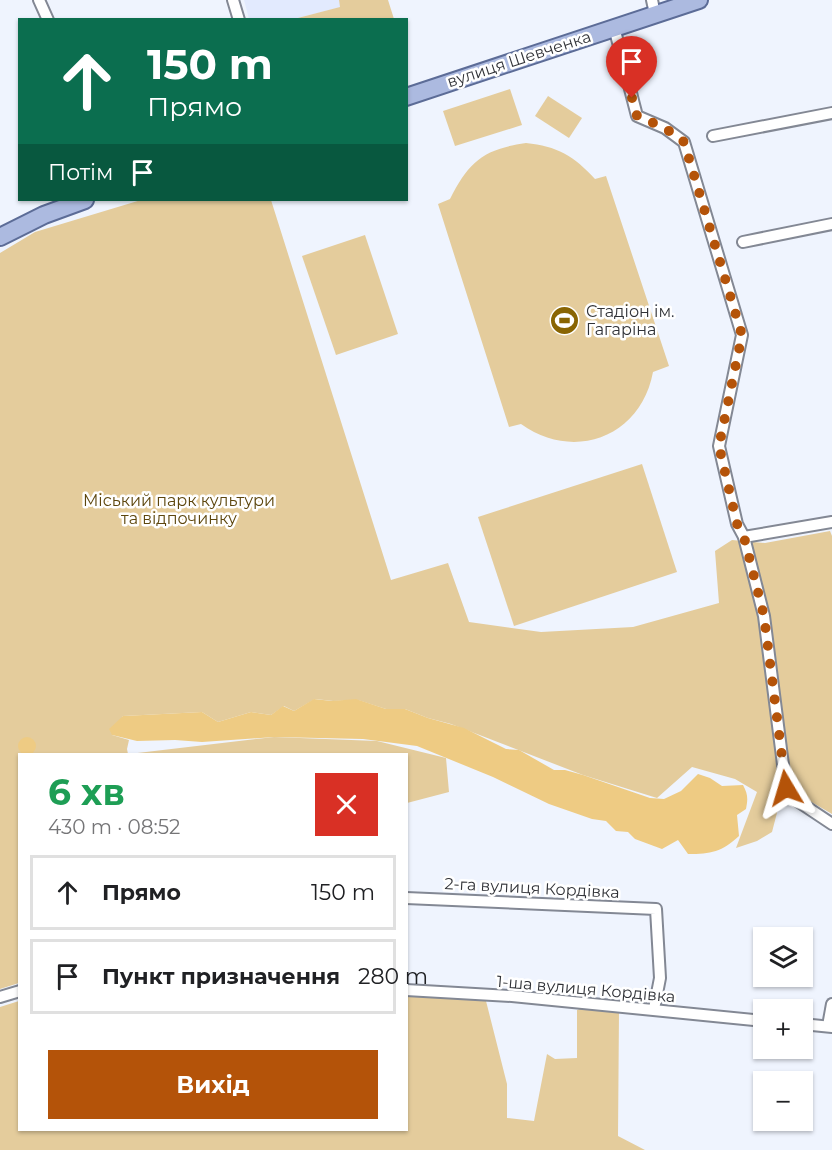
<!DOCTYPE html>
<html lang="uk">
<head>
<meta charset="utf-8">
<style>
	:root { --surface:#fff; --page:#f6f6f6; --text:#202124; --muted:#757577; --line:#e0e0e0; --accent:#b45309 }
	body { margin:0; font-family:Montserrat,sans-serif; background:var(--page); color:var(--text); height:100vh; display:flex; flex-direction:column; font-size:22px; white-space:nowrap }
	* { box-sizing:border-box; margin:0 }
	p { font-size:20px; color:var(--muted) }
	.icon { flex:none; width:33px; height:33px; fill:none; stroke:currentColor; stroke-width:2; stroke-linecap:round; stroke-linejoin:round }
	.map { position:relative; flex:1; overflow:hidden }
	.drawer { position:absolute; left:18px; top:753px; width:390px; height:378px; display:flex; flex-direction:column; background:var(--surface); border-radius:0px; box-shadow:0 2px 4px #0004 }
	.drawer>* { flex:none }
	.top-card { position:absolute; left:18px; top:18px; width:390px; height:183px; border-radius:0px; box-shadow:0 2px 4px #0004; background:#0b6e4f; color:#fff; overflow:hidden }
	.tools { position:absolute; left:753px; top:927px; display:grid; gap:12px }
	.tools a { display:grid; place-items:center; width:60px; height:60px; border-radius:0px; background:var(--surface); box-shadow:0 2px 4px #0004; font-size:30px }
	.pin { position:absolute; display:grid; place-items:center; width:51px; height:51px; color:#fff; margin:-62px -26px; border-radius:50% 50% 50% 0; rotate:-45deg; box-shadow:0 0 6px #0007 }
	.pin .icon { rotate:45deg }
	.me { position:absolute; width:66px; margin:-33px; rotate:353deg; stroke-linejoin:round; filter:drop-shadow(0 0 4px #0008) }
	.turn { display:flex; align-items:center; gap:21px; height:126px; padding:0 30px; font-size:27px }
	.turn .icon { width:78px; height:78px; stroke-width:2.5 }
	.turn b { display:block; font-size:42px; line-height:51px }
	.then { display:flex; align-items:center; height:57px; padding:0 30px; background:#0003; gap:12px; font-size:22px }
	.round { display:grid; place-items:center; flex:none; width:63px; height:63px; border-radius:0px; background:var(--page) }
	.overview { display:flex; align-items:center; justify-content:space-between; height:102px; padding:0 30px }
	h1 { font-size:36px; font-weight:700; line-height:45px; color:#1e9e55 }
	.button { display:flex; gap:12px; margin-top:auto; padding:12px 30px }
	.button a { flex:1; height:69px; border-radius:0px; background:var(--accent); color:#fff; font-size:24px; font-weight:700; line-height:69px; text-align:center }
	ul { padding:0; list-style:none }
	li { display:flex; align-items:center; gap:18px; height:75px; margin:0 12px 9px; padding:0 18px; border:3px solid var(--line); border-radius:0px }
	li div { flex:1 }
	li b { display:block; font-size:22px }
	li em { font-style:normal }
	.map>svg:first-child { display:block }
	.built { fill:#e2eafe }
	.green { fill:#e4cc9c }
	.water { fill:#eecb83 }
	.lines { fill:none; stroke-linecap:round; stroke-linejoin:round }
	.minor-casing { stroke:#838894; stroke-width:14 }
	.primary-casing { stroke:#5c6c97; stroke-width:20 }
	.minor { stroke:#fff; stroke-width:10 }
	.primary { stroke:#acbae0; stroke-width:16 }
	.route { stroke:#b45309; stroke-width:10; stroke-dasharray:0 18 }
	.labels { text-anchor:middle; dominant-baseline:central; stroke-width:5; stroke-linejoin:round; paint-order:stroke }
	.street-label { font-size:16px; fill:#303237; stroke:#fff }
	.poi-label { font-size:16px; fill:#303237; stroke:#fff; text-anchor:start }
	.park-label { font-size:16px; fill:#5d460d; stroke:#fff }
</style>
</head>
<body>
<div class="map">
<svg width="832" height="1150" viewBox="0 0 832 1150">
	<rect width="100%" height="100%" fill="#eff4fe"/>
	<path class="built" d="M244,0H339L341,7L294,19H249Z"/>
	<g class="green">
		<path d="M339,0H388L394,19H294L340,7Z"/>
		<path d="M510,89L522,125L455,146L443,111Z"/>
		<path d="M548,96L582,118L569,138L535,116Z"/>
		<path d="M526,143C557,146 574,156 595,179L606,176L669,366L653,372C641,437 574,462 521,424L509,427L438,204L450,199C469,161 484,149 526,143Z"/>
		<path d="M141,200H271L391,580L448,563L469,622L541,632L633,627L719,603L715,551L732,540L765,543L830,531L832,536V814L784,786L772,832L757,841L736,848L757,792L735,779L692,767L657,798L583,775L451,724L428,718L405,709H386L358,700L333,701L315,699L294,711L284,706L271,715L251,712L218,722L202,712L123,716L112,735L129,740L127,749L128,754H20L19,983L0,989V253L35,232Z"/>
		<path d="M365,235L398,334L336,355L302,256Z"/>
		<path d="M642,464L677,572L514,626L478,517Z"/>
		<path d="M274,737L377,741L446,758L449,792L407,803L406,754H129Z"/>
		<path d="M407,995L486,1001L507,1084V1118L534,1121L547,1054L555,1059L577,1058V1010L588,1006L619,1012L618,1136L645,1150H0V1007L19,1001L20,1130H406Z"/>
	</g>
	<g class="water">
		<path d="M314,699L332,701L356,699L386,709H405L428,718L464,728L506,749L519,750L554,770H565L583,775L650,798L664,799L681,791L698,774L710,778L722,786L743,785C748,794 748,799 746,809L737,815L739,836C722,852 711,854 688,854L678,840L662,849L635,839L628,832L616,831L606,821L592,819L549,804L493,777L417,746L363,739L274,737L202,742L175,740L137,741L112,735L109,729L123,716L202,712L218,722L251,712L271,715L283,706L294,711Z"/>
		<circle cx="27" cy="746" r="9"/>
	</g>
	<g class="lines">
		<defs>
			<g id="minor">
				<path d="M39,0L48,20"/>
				<path d="M233,0L239,20"/>
				<path d="M652,0L655,14"/>
				<path d="M614,27L637,116L665,128L684,142L742,335L719,446L737,524L744,537L764,616L786,788L793,798L832,824"/>
				<path d="M713,136L832,113"/>
				<path d="M743,242L832,224"/>
				<path d="M744,537L832,522"/>
				<path d="M406,898L656,909L660,978L654,1009"/>
				<path d="M406,990L512,996L764,1021"/>
				<path d="M0,997L20,991"/>
				<path d="M802,1024L832,1027"/>
				<path d="M828,1026L832,1004"/>
			</g>
			<g id="primary">
				<path d="M406,97L699,0"/>
				<path d="M0,237L44,215L85,200"/>
			</g>
		</defs>
		<use href="#minor" class="minor-casing"/>
		<use href="#primary" class="primary-casing"/>
		<use href="#minor" class="minor"/>
		<use href="#primary" class="primary"/>
	</g>
	<g class="lines">
		<path class="route" d="M632,98L637,116L665,128L684,142L742,335L719,446L737,524L744,537L764,616L786,788"/>
	</g>
	<defs>
		<symbol id="stadium-disc" viewBox="-11 -11 22 22"><circle r="9.5" fill="#896503" stroke="#fff"/><path d="M0-5a6.5 5 0 1 0 0 10a6.5 5 0 1 0 0-10ZM-3.5-1.8h7v3.6h-7Z" fill="#fff"/></symbol>
	</defs>
	<g fill-rule="evenodd">
		<use href="#stadium-disc" x="548" y="304" width="33" height="33"/>
	</g>
	<g class="labels">
		<g class="street-label">
			<text transform="translate(519 59) rotate(-18)">вулиця Шевченка</text>
			<text transform="translate(532 888) rotate(3)">2-га вулиця Кордівка</text>
			<text transform="translate(586 989) rotate(5)">1-ша вулиця Кордівка</text>
		</g>
		<g class="poi-label">
			<text x="586" y="311">Стадіон ім.<tspan x="586" dy="18">Гагаріна</tspan></text>
		</g>
		<g class="park-label">
			<text x="179" y="500">Міський парк культури<tspan x="179" dy="18">та відпочинку</tspan></text>
		</g>
	</g>
</svg>
<div class="tools">
<a><svg class="icon" aria-label="layers" viewBox="0 0 24 24"><path d="M12 4l9 5-9 5-9-5zM3 14l9 5 9-5"/></svg></a>
<a>+</a>
<a>−</a>
</div>
<div class="pin" style="left:632px;top:98px;background:#d93025"><svg class="icon" aria-label="arrive" viewBox="0 0 24 24"><path d="M6 21V4h12l-3 4 3 4H6"/></svg></div>
<svg class="me" style="left:786px;top:788px" viewBox="-20 -20 40 40"><path d="M0-17L14 15 0 8-14 15z" fill="#b45309" stroke="#fff" stroke-width="4"/></svg>
<div class="top-card">
<div class="turn"><svg class="icon" aria-label="ahead" viewBox="0 0 24 24"><path d="M12 20V5M6 11l6-6 6 6"/></svg><div><b>150 m</b>Прямо</div></div>
<div class="then">Потім<svg class="icon" aria-label="arrive" viewBox="0 0 24 24"><path d="M6 21V4h12l-3 4 3 4H6"/></svg></div>
</div>
<section class="drawer">
<div class="overview"><div><h1>6 хв</h1><p>430 m · 08:52</p></div><a class="round" style="background:#d93025;color:#fff"><svg class="icon" aria-label="close" viewBox="0 0 24 24"><path d="M6 6l12 12M18 6L6 18"/></svg></a></div>
<ul>
<li><svg class="icon" aria-label="ahead" viewBox="0 0 24 24"><path d="M12 20V5M6 11l6-6 6 6"/></svg><div><b>Прямо</b></div><em>150 m</em></li>
<li><svg class="icon" aria-label="arrive" viewBox="0 0 24 24"><path d="M6 21V4h12l-3 4 3 4H6"/></svg><div><b>Пункт призначення</b></div><em>280 m</em></li>
</ul>
<div class="button"><a>Вихід</a></div>
</section>
</div>
</body>
</html>
